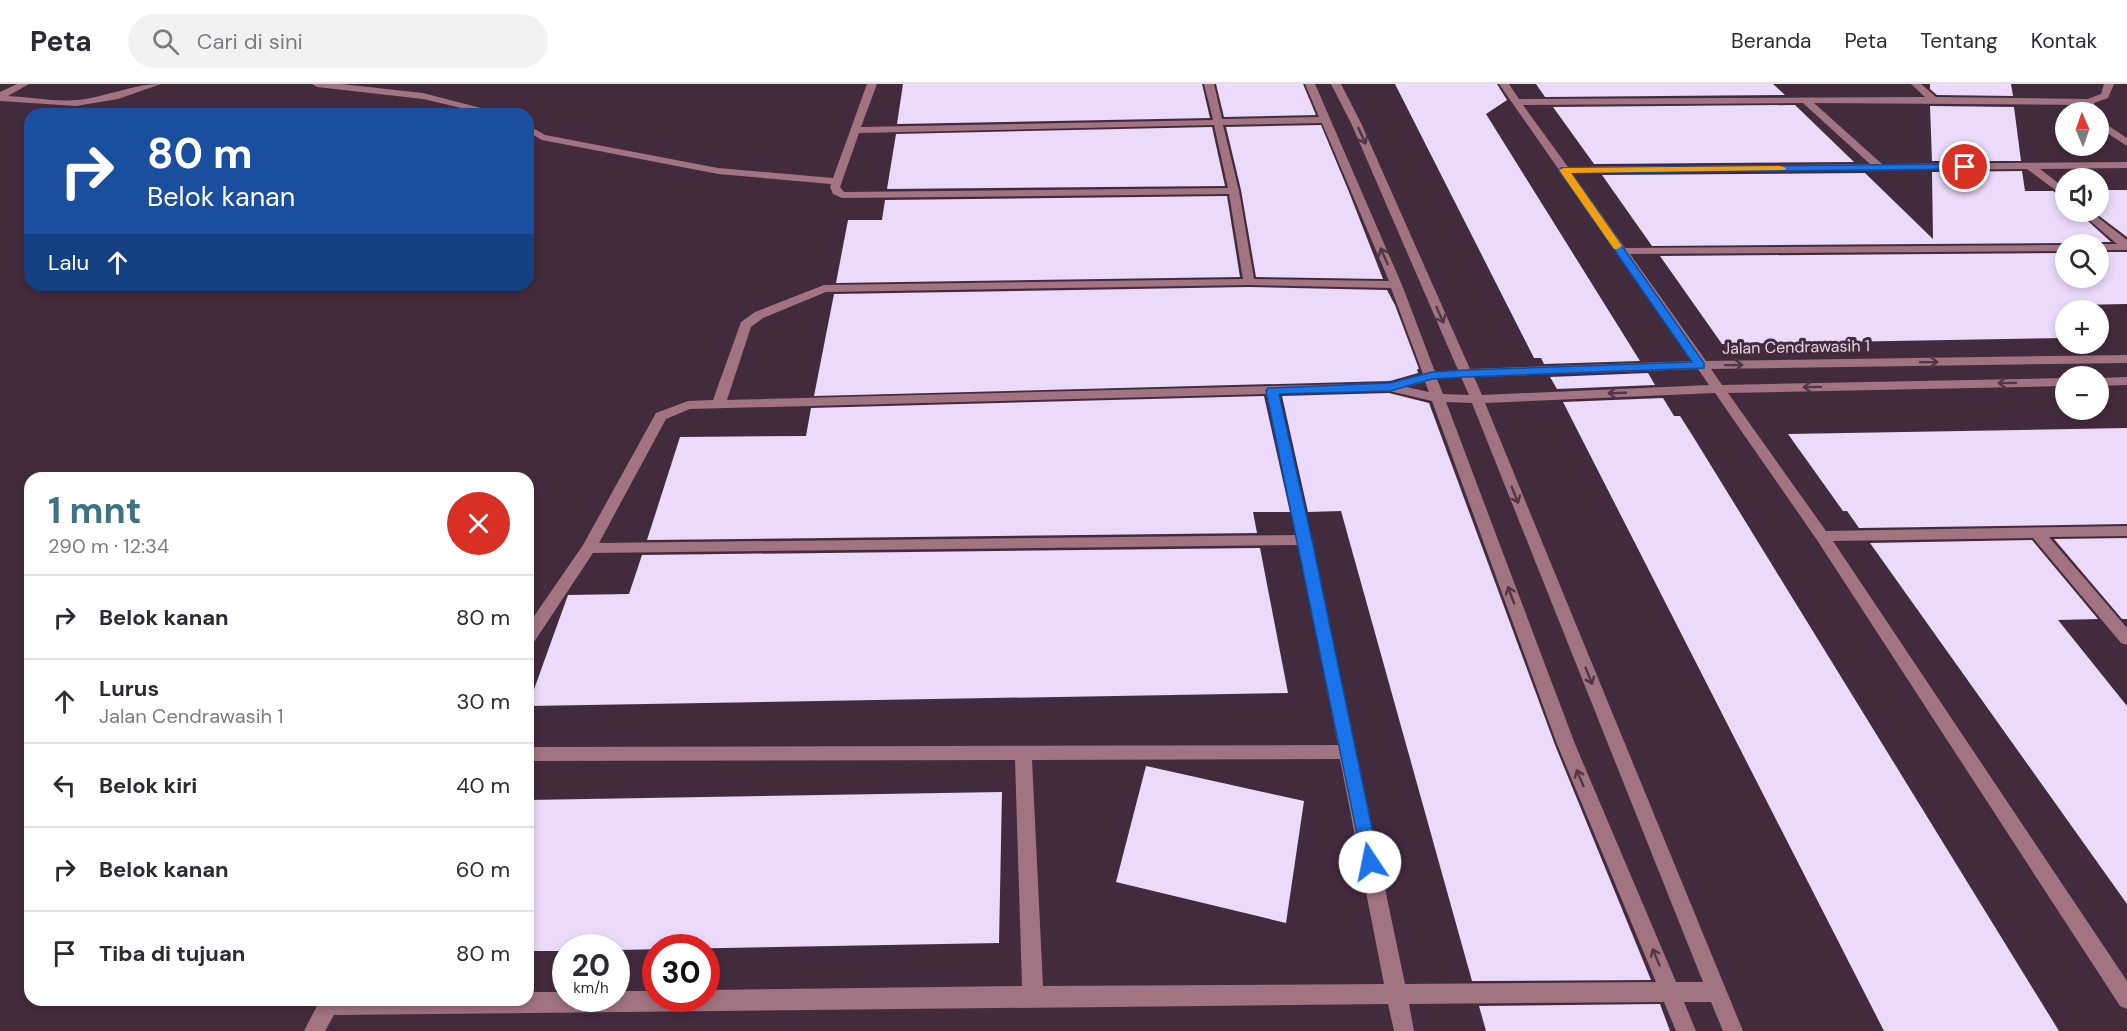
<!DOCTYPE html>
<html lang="id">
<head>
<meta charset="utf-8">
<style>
	:root { --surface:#fff; --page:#f2f2f3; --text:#2b2b33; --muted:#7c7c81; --line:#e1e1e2; --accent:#3e7381 }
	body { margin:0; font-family:"DM Sans",sans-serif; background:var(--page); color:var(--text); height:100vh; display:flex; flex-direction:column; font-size:22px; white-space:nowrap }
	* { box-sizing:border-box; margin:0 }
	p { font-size:20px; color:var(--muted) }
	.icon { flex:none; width:33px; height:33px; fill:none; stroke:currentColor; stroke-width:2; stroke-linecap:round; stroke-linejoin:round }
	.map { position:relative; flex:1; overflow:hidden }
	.details { position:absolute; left:24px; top:388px; width:510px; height:534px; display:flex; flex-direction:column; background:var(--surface); border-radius:18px; box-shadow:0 3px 9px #0003 }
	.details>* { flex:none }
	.top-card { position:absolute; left:24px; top:24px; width:510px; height:183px; border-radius:18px; box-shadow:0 3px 9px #0003; background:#1a4fa0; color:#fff; overflow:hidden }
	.needle { width:39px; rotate:358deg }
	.buttons { position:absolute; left:2055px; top:18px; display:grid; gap:12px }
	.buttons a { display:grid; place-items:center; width:54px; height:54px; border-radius:50%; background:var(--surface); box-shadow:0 3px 9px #0003; font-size:30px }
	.speed { position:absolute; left:552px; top:850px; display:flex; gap:12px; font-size:30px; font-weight:700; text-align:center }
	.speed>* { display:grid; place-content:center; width:78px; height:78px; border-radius:50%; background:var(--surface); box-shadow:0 3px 9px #0003; line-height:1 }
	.speed small { font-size:15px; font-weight:400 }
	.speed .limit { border:9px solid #d22; background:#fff; color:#111 }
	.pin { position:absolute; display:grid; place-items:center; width:51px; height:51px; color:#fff; margin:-26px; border:3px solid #fff; border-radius:50%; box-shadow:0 2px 6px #0007 }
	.me { position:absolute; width:66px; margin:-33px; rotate:349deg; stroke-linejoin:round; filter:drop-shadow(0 0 4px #0008) }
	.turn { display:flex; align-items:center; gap:21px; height:126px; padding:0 24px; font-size:27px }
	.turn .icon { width:78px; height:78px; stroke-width:2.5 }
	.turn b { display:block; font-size:42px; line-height:51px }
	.then { display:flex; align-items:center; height:57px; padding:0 24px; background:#0003; gap:12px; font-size:22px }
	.round { display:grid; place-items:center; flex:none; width:63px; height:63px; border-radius:32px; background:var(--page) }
	.head { display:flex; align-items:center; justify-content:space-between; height:102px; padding:0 24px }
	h1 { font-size:36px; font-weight:700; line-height:45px; color:var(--accent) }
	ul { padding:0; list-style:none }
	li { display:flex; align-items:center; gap:18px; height:84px; padding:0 24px; border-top:2px solid var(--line) }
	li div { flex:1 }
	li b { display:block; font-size:22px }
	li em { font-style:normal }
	header { display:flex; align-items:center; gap:36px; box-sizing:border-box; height:84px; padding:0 30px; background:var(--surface); border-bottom:2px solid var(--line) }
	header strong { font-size:28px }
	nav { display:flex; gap:33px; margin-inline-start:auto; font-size:21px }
	.search { width:420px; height:54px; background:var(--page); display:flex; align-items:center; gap:15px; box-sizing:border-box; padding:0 21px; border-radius:33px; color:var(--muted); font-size:22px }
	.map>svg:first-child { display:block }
	.building { fill:#ecdafa }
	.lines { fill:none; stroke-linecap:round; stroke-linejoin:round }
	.minor { fill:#a27381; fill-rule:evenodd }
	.oneway { stroke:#513648 }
	.route { fill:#1a73e8; stroke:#114b97; stroke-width:1.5 }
	.slow { fill:#f59e0b }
	.labels { text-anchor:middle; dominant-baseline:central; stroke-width:6; stroke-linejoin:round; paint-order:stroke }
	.street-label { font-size:16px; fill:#e4d5e0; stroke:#432b3e }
</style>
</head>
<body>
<header>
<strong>Peta</strong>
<div class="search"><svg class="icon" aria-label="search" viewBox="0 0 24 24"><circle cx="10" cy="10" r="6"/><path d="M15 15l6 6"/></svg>Cari di sini</div>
<nav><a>Beranda</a><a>Peta</a><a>Tentang</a><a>Kontak</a></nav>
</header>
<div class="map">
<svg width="2127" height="947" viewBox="0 0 2127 947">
	<rect width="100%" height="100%" fill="#432b3e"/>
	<g class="building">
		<path d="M903,0H1202L1210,34L897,40Z"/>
		<path d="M1216,0H1303L1316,31L1224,33Z"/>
		<path d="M1395,0H1497L1507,16L1486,30L1640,277L1544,280L1541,274H1534Z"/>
		<path d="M1536,0H1773L1785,11L1545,13Z"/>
		<path d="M1930,0H2011L2013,12L1937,11L1930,5Z"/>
		<path d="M1795,21L1854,78L1594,80L1553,23Z"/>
		<path d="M1930,22L2014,23L2021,77H1932Z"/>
		<path d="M1321,41L1349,108L1383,195L1256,193L1241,106L1226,43Z"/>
		<path d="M1212,43L1225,102L887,105L896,50Z"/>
		<path d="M2022,87L2025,107H2053L2066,116V128H2078L2111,158H2098L2096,160L2066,159L1652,162L1602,91L1865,89L1933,155L1932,88Z"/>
		<path d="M2098,106H2127V153L2094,128H2098Z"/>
		<path d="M1227,112L1240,193L836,199L848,136H882L885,116Z"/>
		<path d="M2098,168H2127V220L2076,221L2081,226H2066V254L1722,260L1660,172L2066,169V194H2098Z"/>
		<path d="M1249,203L1387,206L1395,221L1419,285H1417L1418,289L1390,297L814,312L834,210Z"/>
		<path d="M1648,289L1655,301L1557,305L1550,293Z"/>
		<path d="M1389,309L1429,319L1555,661L1651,896L1472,897L1341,427L1308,428L1282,312Z"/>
		<path d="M1264,312L1290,428H1253L1257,449L647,456L680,353L806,352L811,324Z"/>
		<path d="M1663,314L1674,332H1680L1694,354L2059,947H1884L1563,318Z"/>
		<path d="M2127,344V440L1859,444L1847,427H1843L1788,350Z"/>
		<path d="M2127,454V535H2122L2054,455Z"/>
		<path d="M2032,456L2098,535L2058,536L2127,622V820L1870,459Z"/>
		<path d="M1260,464L1288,609L528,622L568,511L629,510L642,471Z"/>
		<path d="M1146,682L1304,717L1286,839L1116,798Z"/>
		<path d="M1002,708L999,859L616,866V864H566V867H528V716Z"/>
		<path d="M1660,920L1670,947H1486L1479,922Z"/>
	</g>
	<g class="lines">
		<g class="minor">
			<path d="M17,0H29L8,12C30,13 55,18 78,16C106,13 133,0 161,0L118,15L76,22L0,17V8Z"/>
			<path d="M312,0H341L423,9L504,30H487L423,15L317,3Z"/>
			<path d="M867,0H877L861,43L1213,36L1204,0H1214L1222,35L1319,33L1305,0H1315L1402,201L1435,288L1458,286L1351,39L1331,0H1341L1361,39L1470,285L1693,277L1499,0H1509L1519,15L1925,13L1911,0H1921L1936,13L2088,15L2101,10L2104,0H2114L2108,14L2094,19L2098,28H2090L2086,21L1814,19L1882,80L2127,78V84L2040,85L2066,105V114L2027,85L1572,89L1625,164L2066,161V167L1630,170L1706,277L2127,271V279L1711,285L1722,301L2066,294V302L1728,309L1826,447L2127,442V452L2049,453L2127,544V561L2121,559L2033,454L1833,457L2127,897V925L2120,922L1817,456L1715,309L1485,319L1743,947H1723L1711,918H1684L1696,947H1676L1664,918L1409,920L1414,947H1394L1388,920L334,931L325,947H304L320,916H528V908H566V915H616V907H656V915H706V906L1022,902L1015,676L528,677V663L1338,661L1299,461L593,469L534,558L528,560V541L583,461L656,329L688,317L713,316L741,238L755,228L824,201L1243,195L1229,110L842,114L833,110L830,103L831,100L718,90L542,56L528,48V41L545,51L718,84L833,94ZM1803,19L1870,80L1568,83L1523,21ZM1322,39L1389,197L1254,195L1239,107L1223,41ZM1214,41L1228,104L844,108L840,103L859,49ZM1249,201L1391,204L1423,290L1390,299L727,316L751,243L763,234L826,208ZM1698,285L1709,301L1482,311L1474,293ZM1461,293L1469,311L1443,310L1437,295ZM1425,298L1429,308L1406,303ZM1389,307L1432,317L1557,660L1656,898L1405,900L1312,456L1279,310ZM1266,310L1297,451L599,459L666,335L690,325ZM1446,318L1472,319L1703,898H1676L1575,660ZM1340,675L1384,900L1043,902L1032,676Z"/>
			<path d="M2098,35L2127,54V62L2098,43Z"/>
			<path d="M2080,128H2091L2127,156V166H2098V160H2095H2117Z"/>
			<path d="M2127,293V301L2098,302V294Z"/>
		</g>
	</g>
	<defs><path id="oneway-shaft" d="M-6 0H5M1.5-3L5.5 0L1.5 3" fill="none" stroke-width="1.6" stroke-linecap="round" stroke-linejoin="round" transform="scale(1.5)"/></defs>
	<g class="oneway">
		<use href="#oneway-shaft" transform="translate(1362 52) rotate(66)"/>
		<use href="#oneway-shaft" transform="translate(1384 172) rotate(-114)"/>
		<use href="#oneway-shaft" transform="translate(1440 231) rotate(66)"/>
		<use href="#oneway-shaft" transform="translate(1929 278) rotate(-1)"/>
		<use href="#oneway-shaft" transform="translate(1734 281) rotate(-1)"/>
		<use href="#oneway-shaft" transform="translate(2007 299) rotate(179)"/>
		<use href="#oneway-shaft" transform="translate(1812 303) rotate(179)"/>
		<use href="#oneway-shaft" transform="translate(1617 309) rotate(178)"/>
		<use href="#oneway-shaft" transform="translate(1515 411) rotate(68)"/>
		<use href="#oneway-shaft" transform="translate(1511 511) rotate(-110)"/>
		<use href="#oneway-shaft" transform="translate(1589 592) rotate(68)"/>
		<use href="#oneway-shaft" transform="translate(1580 694) rotate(-113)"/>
		<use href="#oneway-shaft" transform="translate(1656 873) rotate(-113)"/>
	</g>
	<path class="route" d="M1965,80L1970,83L1969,85L1571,89L1704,279V284L1466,293L1432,295L1390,307L1279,310L1312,456L1379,778L1376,784L1370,786L1364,784L1266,307L1268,304L1390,299L1432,288L1466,286L1692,278L1559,86L1561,84Z"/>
	<path class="slow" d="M1781,82L1786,84L1785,86L1571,89L1622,162L1617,165H1614L1559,86L1564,84Z"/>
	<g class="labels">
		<g class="street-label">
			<text transform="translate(1796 263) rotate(-1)">Jalan Cendrawasih 1</text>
		</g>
	</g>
</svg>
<div class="buttons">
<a><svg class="needle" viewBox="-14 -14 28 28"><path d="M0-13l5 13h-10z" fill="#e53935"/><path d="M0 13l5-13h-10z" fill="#7c7c81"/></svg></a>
<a><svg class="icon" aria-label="sound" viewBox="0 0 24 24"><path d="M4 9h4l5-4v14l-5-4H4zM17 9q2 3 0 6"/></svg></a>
<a><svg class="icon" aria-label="search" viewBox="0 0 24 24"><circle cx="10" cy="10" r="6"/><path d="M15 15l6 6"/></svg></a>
<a>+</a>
<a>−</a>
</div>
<div class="speed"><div>20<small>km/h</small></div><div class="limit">30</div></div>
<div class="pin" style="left:1965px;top:83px;background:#d93025"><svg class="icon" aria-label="arrive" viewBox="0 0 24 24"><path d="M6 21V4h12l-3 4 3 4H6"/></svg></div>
<svg class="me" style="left:1370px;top:778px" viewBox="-20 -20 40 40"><circle r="19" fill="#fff"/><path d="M0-13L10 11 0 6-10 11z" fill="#1a73e8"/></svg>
<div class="top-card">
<div class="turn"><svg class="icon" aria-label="right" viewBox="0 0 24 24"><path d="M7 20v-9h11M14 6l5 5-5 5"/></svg><div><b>80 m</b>Belok kanan</div></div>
<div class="then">Lalu<svg class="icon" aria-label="ahead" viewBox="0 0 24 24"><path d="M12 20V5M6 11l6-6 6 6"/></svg></div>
</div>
<section class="details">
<div class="head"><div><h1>1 mnt</h1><p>290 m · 12:34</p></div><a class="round" style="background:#d93025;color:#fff"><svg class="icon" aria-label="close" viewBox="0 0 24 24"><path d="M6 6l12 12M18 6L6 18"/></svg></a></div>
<ul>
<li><svg class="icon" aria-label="right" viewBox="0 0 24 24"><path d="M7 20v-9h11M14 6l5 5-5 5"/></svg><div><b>Belok kanan</b></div><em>80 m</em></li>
<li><svg class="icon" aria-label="ahead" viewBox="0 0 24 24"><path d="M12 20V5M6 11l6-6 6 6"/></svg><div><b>Lurus</b><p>Jalan Cendrawasih 1</p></div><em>30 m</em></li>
<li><svg class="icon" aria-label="left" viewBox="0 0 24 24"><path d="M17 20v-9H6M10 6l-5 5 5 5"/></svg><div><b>Belok kiri</b></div><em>40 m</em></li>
<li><svg class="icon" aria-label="right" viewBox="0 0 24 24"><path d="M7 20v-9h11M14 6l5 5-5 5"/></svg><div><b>Belok kanan</b></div><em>60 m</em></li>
<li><svg class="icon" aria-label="arrive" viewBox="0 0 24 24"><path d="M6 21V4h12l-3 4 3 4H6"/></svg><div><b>Tiba di tujuan</b></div><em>80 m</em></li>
</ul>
</section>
</div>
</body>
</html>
